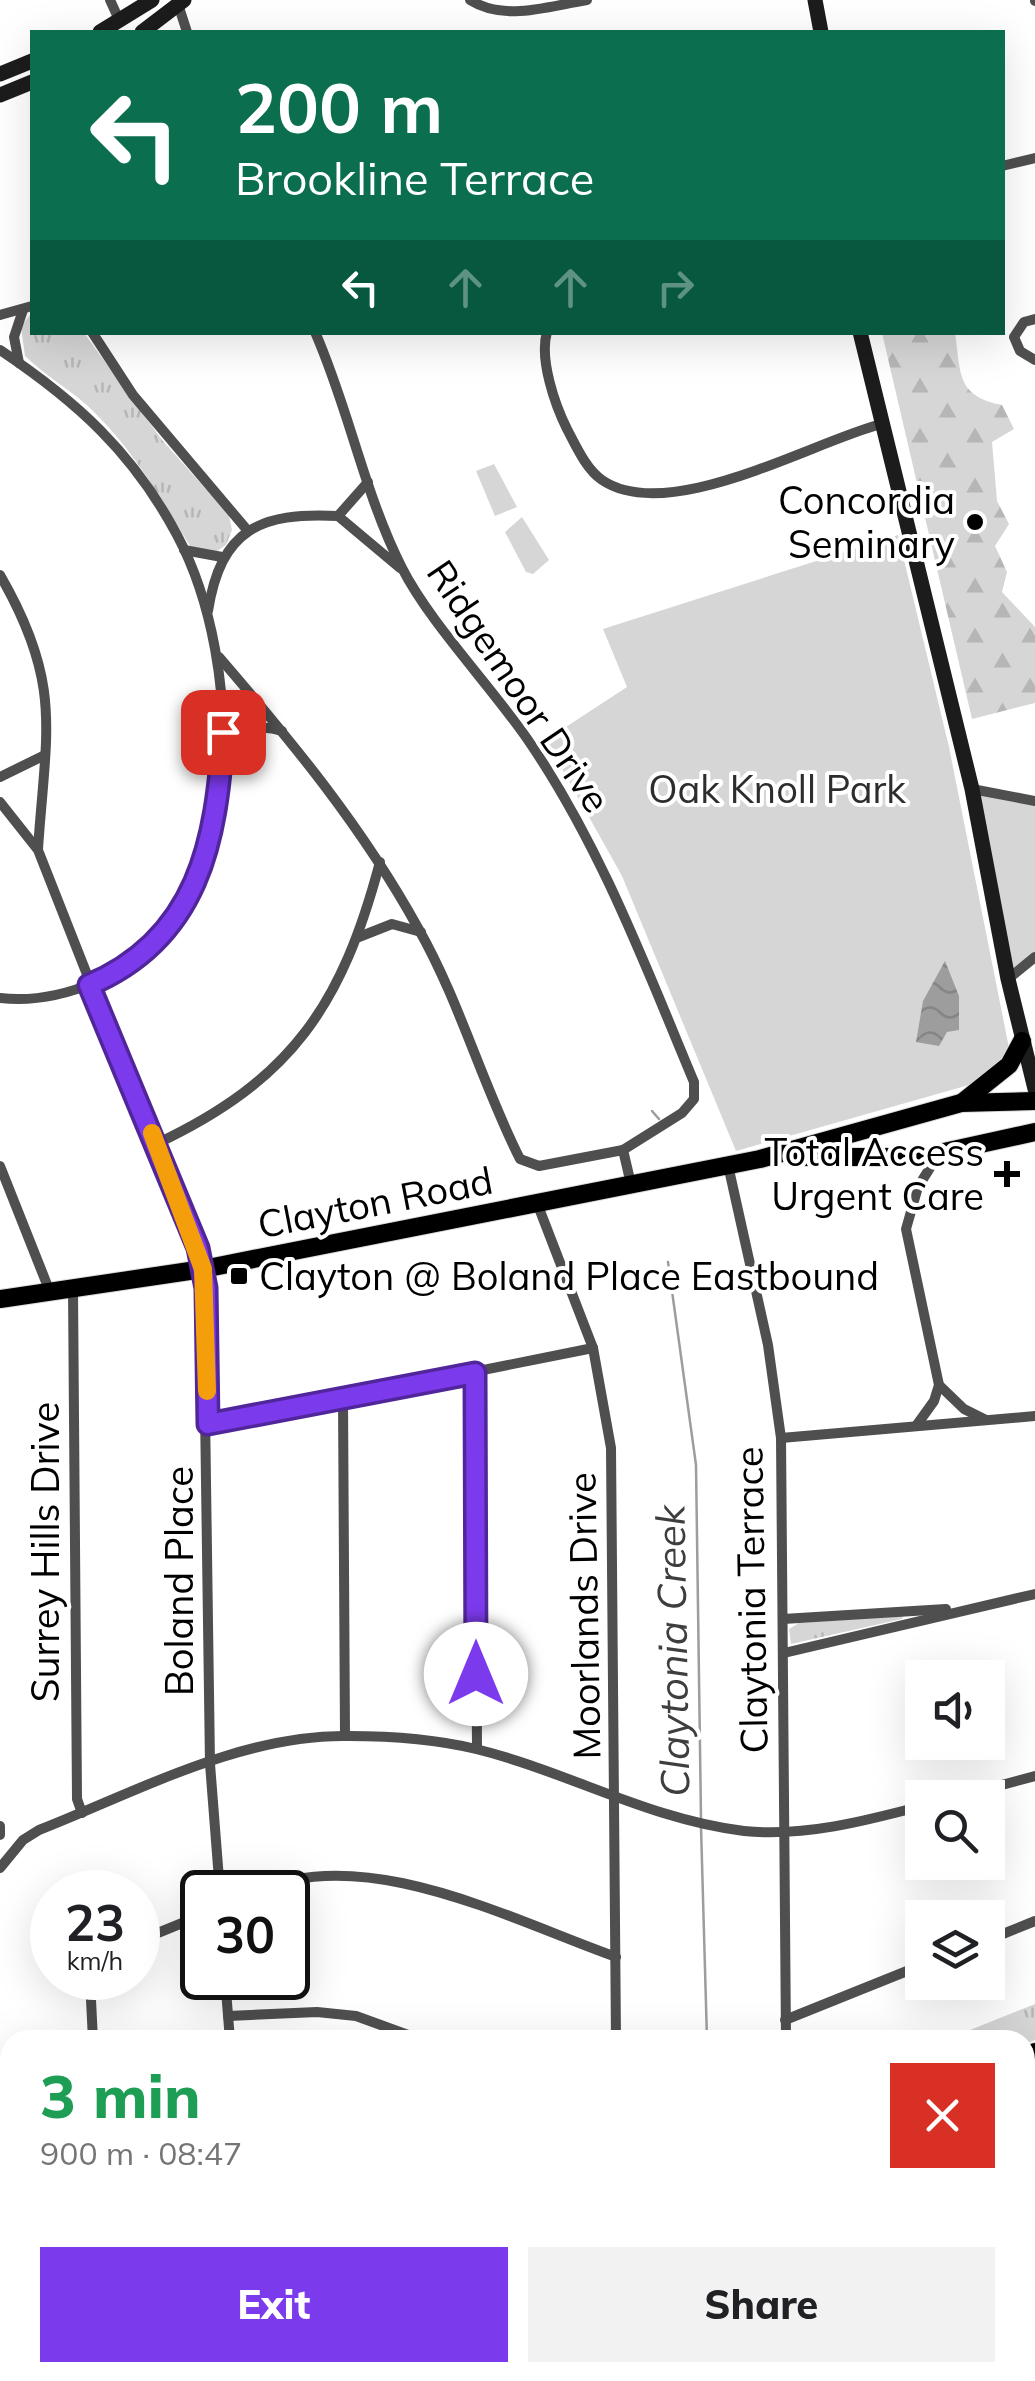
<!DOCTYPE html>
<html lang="en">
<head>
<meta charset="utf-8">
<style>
	:root { --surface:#fff; --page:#f2f2f2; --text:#202124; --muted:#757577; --accent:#7c3aed }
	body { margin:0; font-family:Mulish,sans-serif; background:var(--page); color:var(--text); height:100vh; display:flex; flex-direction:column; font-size:38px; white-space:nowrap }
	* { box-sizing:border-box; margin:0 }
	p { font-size:32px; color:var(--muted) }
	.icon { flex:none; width:55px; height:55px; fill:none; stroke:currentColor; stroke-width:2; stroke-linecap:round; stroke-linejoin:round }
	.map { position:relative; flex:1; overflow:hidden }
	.panel { position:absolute; left:0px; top:2030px; width:1035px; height:352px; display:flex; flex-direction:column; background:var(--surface); border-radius:30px 30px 0 0; box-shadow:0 10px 40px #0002 }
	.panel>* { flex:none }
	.banner { position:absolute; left:30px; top:30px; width:975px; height:305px; border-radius:0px; box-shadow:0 10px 40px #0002; background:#0b6e4f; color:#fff; overflow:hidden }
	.buttons { position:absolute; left:905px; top:1660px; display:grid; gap:20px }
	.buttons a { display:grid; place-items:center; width:100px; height:100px; border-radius:0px; background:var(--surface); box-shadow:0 10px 40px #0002; font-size:50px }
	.speed { position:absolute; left:30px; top:1870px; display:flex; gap:20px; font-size:50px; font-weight:700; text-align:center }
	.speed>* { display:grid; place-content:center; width:130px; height:130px; border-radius:50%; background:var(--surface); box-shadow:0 10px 40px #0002; line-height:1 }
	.speed small { font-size:25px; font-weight:400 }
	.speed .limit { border:5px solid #111; border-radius:15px; background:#fff; color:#111 }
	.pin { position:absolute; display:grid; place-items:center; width:85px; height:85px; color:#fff; margin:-42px; border-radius:20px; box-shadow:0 5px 15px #0006 }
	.me { position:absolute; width:110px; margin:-55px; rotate:0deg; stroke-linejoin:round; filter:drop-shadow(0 0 8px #0008) }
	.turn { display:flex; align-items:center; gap:35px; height:210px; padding:0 40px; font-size:45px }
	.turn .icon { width:130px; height:130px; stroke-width:2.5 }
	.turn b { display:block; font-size:70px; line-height:85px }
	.lanes { display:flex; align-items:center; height:95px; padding:0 40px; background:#0003; justify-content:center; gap:50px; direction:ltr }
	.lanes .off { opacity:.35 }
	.round { display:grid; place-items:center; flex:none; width:105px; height:105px; border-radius:0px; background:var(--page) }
	.summary { display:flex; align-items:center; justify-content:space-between; height:170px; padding:0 40px }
	h1 { font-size:60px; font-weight:800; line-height:75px; color:#1e9e55 }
	.button { display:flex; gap:20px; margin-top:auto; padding:20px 40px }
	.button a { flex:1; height:115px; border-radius:0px; background:var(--accent); color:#fff; font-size:40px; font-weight:800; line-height:115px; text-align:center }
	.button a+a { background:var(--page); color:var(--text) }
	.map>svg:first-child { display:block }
	.grass { fill:url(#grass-tufts) }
	.forest { fill:url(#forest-firs) }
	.park { fill:#d6d6d6 }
	.water { fill:url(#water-waves) }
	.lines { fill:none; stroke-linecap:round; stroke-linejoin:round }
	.stream { stroke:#9d9d9d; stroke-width:2.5 }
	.primary-casing { stroke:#dbdbdb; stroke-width:20 }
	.highway-casing { stroke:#dbdbdb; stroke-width:22 }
	.street { stroke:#4f4f4f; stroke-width:10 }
	.secondary { stroke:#1c1c1c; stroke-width:15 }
	.primary { stroke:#000; stroke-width:18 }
	.highway { stroke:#000; stroke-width:20 }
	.route-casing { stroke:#51269a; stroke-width:25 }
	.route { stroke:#7c3aed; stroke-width:18 }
	.slow { stroke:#f59e0b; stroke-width:18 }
	.poi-dot { fill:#000; stroke:#fff; stroke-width:4 }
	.labels { text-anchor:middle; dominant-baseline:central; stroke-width:8; stroke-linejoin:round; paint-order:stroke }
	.poi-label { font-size:38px; fill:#000; stroke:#fff; text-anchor:end }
	.street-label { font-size:38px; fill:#000; stroke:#fff }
	.park-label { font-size:38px; fill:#2d2d2d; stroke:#fff }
	.water-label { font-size:40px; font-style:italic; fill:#3e3e3e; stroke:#fff }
</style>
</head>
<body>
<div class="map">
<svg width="1035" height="2381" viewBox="0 0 1035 2381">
	<defs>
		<pattern id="grass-tufts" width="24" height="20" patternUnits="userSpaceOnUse" patternTransform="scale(2.5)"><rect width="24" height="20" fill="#d6d6d6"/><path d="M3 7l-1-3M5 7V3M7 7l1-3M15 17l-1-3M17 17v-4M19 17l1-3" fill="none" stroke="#b6b6b6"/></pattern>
		<pattern id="forest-firs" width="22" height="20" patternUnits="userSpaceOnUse" patternTransform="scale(2.5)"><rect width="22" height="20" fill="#d6d6d6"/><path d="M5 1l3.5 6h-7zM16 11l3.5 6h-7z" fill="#b6b6b6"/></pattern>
		<pattern id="water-waves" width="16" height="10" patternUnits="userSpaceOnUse" patternTransform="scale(2.5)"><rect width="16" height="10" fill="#9d9d9d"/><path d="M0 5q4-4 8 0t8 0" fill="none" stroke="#858585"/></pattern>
	</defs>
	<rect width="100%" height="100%" fill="#fff"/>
	<g class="grass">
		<path d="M32,312V332L84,333L162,440L229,515L232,530L226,545L214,553L190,546C161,499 136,454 96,414C75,392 46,377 25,356L21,327Z"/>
		<path d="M903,1616L902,1619L791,1644L789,1629L799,1623Z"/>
		<path d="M1035,2004V2040L1025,2044V2040H945Z"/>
	</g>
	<path class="forest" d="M882,333H955C961,373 956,396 1002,405L1014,429L992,442L997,501L1009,524L995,546L1007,572L1002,592L1035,627V703L972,719Z"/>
	<g class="park">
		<path d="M494,464L517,507L495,516L476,471Z"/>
		<path d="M522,517L549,560L533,574L526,572L505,532Z"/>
		<path d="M898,535L949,747L1010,1053L983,1081L736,1151L622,876L546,740L627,687L603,629Z"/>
		<path d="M972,789L1035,801V957L1008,979Z"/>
	</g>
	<path class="water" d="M945,961L959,996V1030L947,1032L939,1046L916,1042L923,1001Z"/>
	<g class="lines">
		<g class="stream">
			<path d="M652,1111L659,1119"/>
			<path d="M668,1262L696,1465L701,1819"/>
			<path d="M701,1827L707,2040"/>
			<path d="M788,2372L791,2381"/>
		</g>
		<defs>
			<g id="primary">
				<path d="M964,1101L1009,1065L1022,1041"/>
				<path d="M791,1157H921L1035,1132"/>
				<path d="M0,1299L203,1269L760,1159L961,1103L1035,1101"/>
			</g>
			<g id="highway">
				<path d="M1025,2057L1035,2053"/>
				<path d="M1025,2088L1035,2084"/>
				<path d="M1025,2113L1035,2110"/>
				<path d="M1025,2144L1035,2142"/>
				<path d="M229,2381L254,2372"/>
				<path d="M303,2381L327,2372"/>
			</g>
		</defs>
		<use href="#primary" class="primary-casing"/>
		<use href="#highway" class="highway-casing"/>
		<g class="street">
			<path d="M110,0L120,22"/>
			<path d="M470,0C505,22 549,6 587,0"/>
			<path d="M1035,0V1"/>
			<path d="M177,1L187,32"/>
			<path d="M1002,166L1035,158"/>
			<path d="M0,315L32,306"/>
			<path d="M1035,319L1024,322L1014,337L1020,351L1035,360"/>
			<path d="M92,332L133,395L248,531"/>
			<path d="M315,332C349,409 364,493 402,568C430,623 491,686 528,740C600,845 645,965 694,1082V1099L682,1113L623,1150"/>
			<path d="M547,332C539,359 555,405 567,429C576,446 586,469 602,480C668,525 810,443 881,424"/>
			<path d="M0,350C76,401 133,452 177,535C245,662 253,917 96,982C65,995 34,1002 0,998"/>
			<path d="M19,363L14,337L23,310"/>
			<path d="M338,516L368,482"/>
			<path d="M184,550L222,557"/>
			<path d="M0,575C63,684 46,730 38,849"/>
			<path d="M208,611C221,529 260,512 338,516L400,568"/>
			<path d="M219,657C293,743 363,828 418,928C460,1002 482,1084 520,1159L539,1166L623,1150L631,1184"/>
			<path d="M223,751C237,730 258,723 282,731"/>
			<path d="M0,777L45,755"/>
			<path d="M972,789L1035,801"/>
			<path d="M0,802L38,850L203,1269L210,1764L220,1892"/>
			<path d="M359,937L392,924L421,932"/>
			<path d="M1008,979L1035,957"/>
			<path d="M156,1144C292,1080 342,1005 380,862"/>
			<path d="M728,1165L768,1345L781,1438L786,2040"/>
			<path d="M0,1166L50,1292"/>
			<path d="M537,1203L593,1348L611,1448L616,2040"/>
			<path d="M73,1289L77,1799L82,1813"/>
			<path d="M475,1373L477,1749"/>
			<path d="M939,1385L964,1409L986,1420"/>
			<path d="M343,1399L345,1735"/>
			<path d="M208,1425L593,1348"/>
			<path d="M916,1426L934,1401L939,1385L906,1229L918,1187L938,1155"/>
			<path d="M781,1438L1035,1416"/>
			<path d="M783,1619L946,1609"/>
			<path d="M784,1653L1035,1594"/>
			<path d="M954,1798L1035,1776"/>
			<path d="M0,1826V1835"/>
			<path d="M0,1868L23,1840L39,1830C136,1792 242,1734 348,1736C391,1736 435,1739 476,1749C566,1771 650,1820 744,1831C804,1837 865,1821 922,1806"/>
			<path d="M254,1892C365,1842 509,1919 616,1957"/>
			<path d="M988,1940L1035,1921"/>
			<path d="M138,1941L202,1915"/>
			<path d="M225,1978L230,2040"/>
			<path d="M228,2016L317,2012L356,2016L422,2040"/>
			<path d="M785,2020L922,1965"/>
			<path d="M93,2040L91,2000L96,1978"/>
			<path d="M1025,2239L1035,2235"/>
			<path d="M264,2372L267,2381"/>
			<path d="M627,2372L630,2381"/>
			<path d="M877,2372L880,2381"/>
			<path d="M680,2381L701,2372"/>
		</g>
		<g class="secondary">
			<path d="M815,0L821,32"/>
			<path d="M100,32L152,0"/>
			<path d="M142,32L184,0"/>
			<path d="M0,74L32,61"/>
			<path d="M0,95L32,82"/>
			<path d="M860,332L972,789L1008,979L1035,1089"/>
		</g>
		<use href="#primary" class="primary"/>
		<use href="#highway" class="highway"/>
	</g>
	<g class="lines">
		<defs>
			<path id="route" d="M223,732C217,841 198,939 89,985L198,1248L206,1288L208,1424L475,1373L476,1674"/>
		</defs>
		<use href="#route" class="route-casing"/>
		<use href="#route" class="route"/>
		<path class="slow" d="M152,1133L203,1269L207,1391"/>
	</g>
	<g class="poi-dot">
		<circle cx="975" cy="522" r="10"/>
		<path d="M1002 1159h10v10h10v10h-10v10h-10v-10h-10v-10h10z"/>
		<rect x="229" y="1266" width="20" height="20" rx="5"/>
	</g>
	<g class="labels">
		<g class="poi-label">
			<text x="955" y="500">Concordia<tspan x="955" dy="44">Seminary</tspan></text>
			<text x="984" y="1152">Total Access<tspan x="984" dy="44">Urgent Care</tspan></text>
			<text x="259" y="1276" text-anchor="start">Clayton @ Boland Place Eastbound</text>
		</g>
		<g class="street-label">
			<text transform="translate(519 686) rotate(56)">Ridgemoor Drive</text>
			<text transform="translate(375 1202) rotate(-11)">Clayton Road</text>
			<text transform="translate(45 1552) rotate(-90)">Surrey Hills Drive</text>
			<text transform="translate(179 1581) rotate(-90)">Boland Place</text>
			<text transform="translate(751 1600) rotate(-91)">Claytonia Terrace</text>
			<text transform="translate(584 1616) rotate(-91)">Moorlands Drive</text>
		</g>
		<g class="park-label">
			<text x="777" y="789">Oak Knoll Park</text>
		</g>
		<g class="water-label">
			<text transform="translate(672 1651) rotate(-91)">Claytonia Creek</text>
		</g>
	</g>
</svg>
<div class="buttons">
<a><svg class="icon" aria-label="sound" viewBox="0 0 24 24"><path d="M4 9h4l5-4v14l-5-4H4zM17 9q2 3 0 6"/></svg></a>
<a><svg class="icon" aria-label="search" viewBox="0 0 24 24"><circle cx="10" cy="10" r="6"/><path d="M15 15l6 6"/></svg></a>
<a><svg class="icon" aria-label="layers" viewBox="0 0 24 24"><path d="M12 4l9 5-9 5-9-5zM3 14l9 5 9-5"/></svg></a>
</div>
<div class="speed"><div>23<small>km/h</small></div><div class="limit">30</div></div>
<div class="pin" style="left:223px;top:732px;background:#d93025"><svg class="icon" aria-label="arrive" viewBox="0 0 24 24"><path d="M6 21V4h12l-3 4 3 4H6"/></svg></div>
<svg class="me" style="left:476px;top:1674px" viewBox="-20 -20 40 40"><circle r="19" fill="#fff"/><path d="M0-13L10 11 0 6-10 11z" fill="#7c3aed"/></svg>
<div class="banner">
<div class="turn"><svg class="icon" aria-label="left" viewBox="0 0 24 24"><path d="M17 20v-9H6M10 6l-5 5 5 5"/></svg><div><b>200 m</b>Brookline Terrace</div></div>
<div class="lanes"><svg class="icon" aria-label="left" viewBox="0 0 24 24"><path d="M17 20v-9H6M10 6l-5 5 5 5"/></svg><svg class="icon off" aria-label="ahead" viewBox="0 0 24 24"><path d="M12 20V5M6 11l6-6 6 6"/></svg><svg class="icon off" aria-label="ahead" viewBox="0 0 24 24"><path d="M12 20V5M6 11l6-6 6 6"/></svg><svg class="icon off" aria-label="right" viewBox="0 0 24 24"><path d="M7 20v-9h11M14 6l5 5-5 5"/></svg></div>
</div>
<section class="panel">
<div class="summary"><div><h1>3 min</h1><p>900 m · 08:47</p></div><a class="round" style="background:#d93025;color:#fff"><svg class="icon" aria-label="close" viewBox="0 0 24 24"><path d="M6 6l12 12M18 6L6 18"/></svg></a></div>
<div class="button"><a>Exit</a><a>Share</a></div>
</section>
</div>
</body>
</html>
